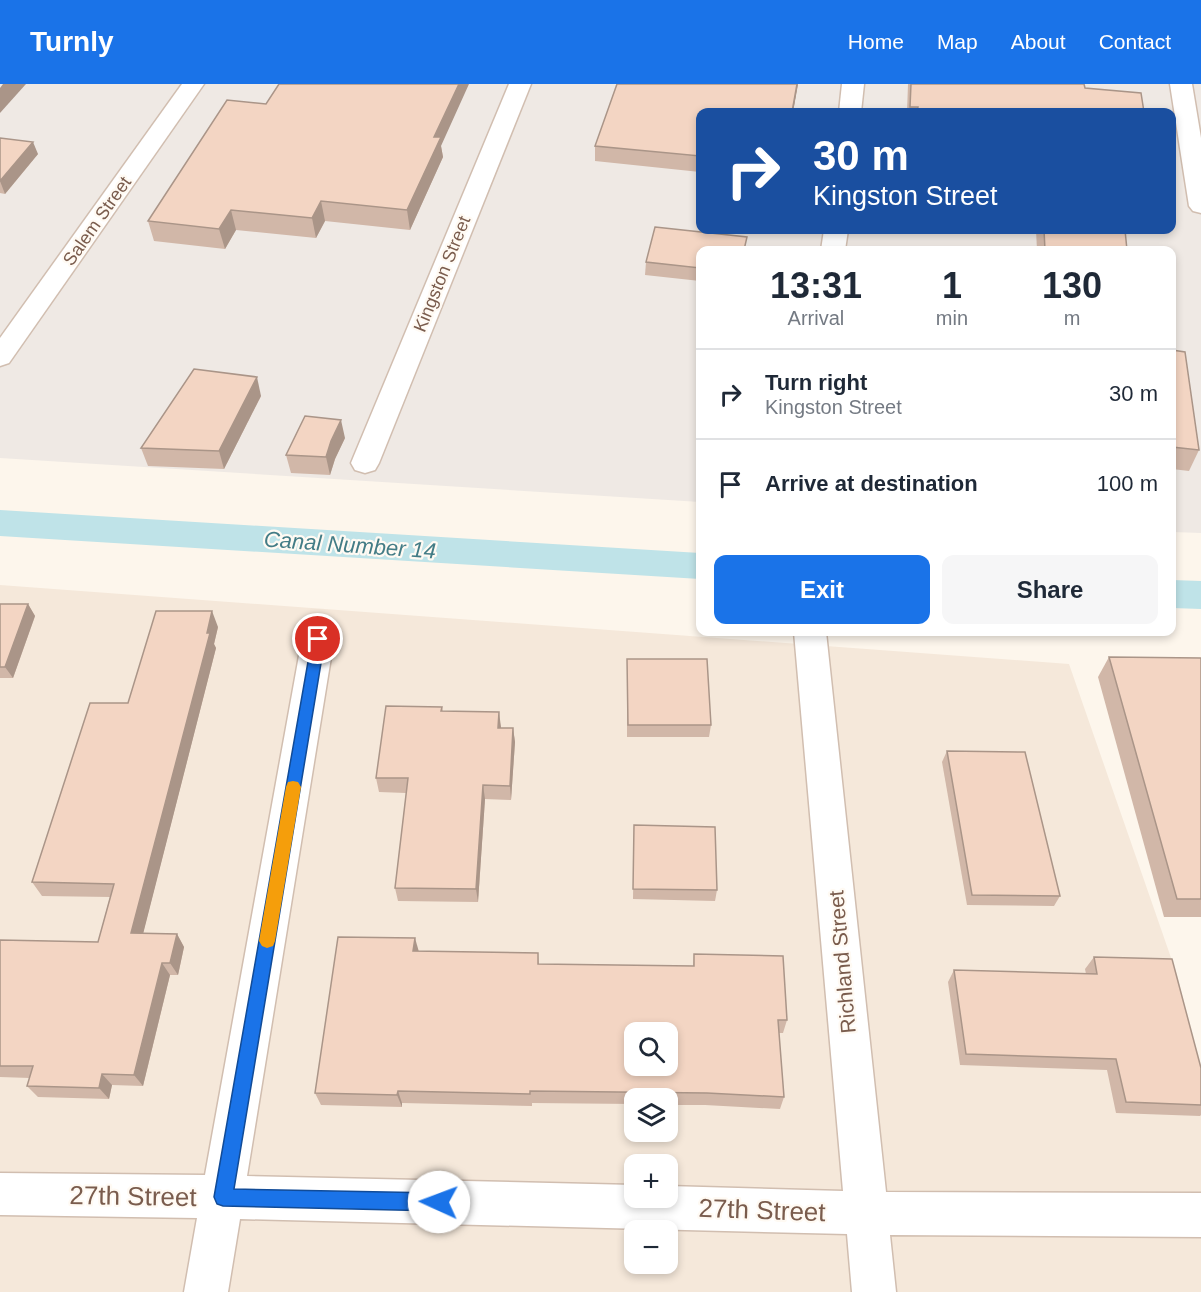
<!DOCTYPE html>
<html lang="en">
<head>
<meta charset="utf-8">
<style>
	:root { --surface:#fff; --page:#f6f6f7; --text:#1f2937; --muted:#747a83; --line:#e0e1e3; --accent:#1a73e8 }
	body { margin:0; font-family:Arial,sans-serif; background:var(--page); color:var(--text); height:100vh; display:flex; flex-direction:column; font-size:22px; white-space:nowrap }
	* { box-sizing:border-box; margin:0 }
	p { font-size:20px; color:var(--muted) }
	.icon { flex:none; width:33px; height:33px; fill:none; stroke:currentColor; stroke-width:2; stroke-linecap:round; stroke-linejoin:round }
	.map { position:relative; flex:1; overflow:hidden }
	.details { position:absolute; left:696px; top:162px; width:480px; height:390px; display:flex; flex-direction:column; background:var(--surface); border-radius:12px; box-shadow:0 3px 9px #0003 }
	.details>* { flex:none }
	.hud { position:absolute; left:696px; top:24px; width:480px; height:126px; border-radius:12px; box-shadow:0 3px 9px #0003; background:#1a4fa0; color:#fff; overflow:hidden }
	.controls { position:absolute; left:624px; top:938px; display:grid; gap:12px }
	.controls a { display:grid; place-items:center; width:54px; height:54px; border-radius:12px; background:var(--surface); box-shadow:0 3px 9px #0003; font-size:30px }
	.pin { position:absolute; display:grid; place-items:center; width:51px; height:51px; color:#fff; margin:-26px; border:3px solid #fff; border-radius:50%; box-shadow:0 2px 6px #0007 }
	.me { position:absolute; width:66px; margin:-33px; rotate:272deg; stroke-linejoin:round; filter:drop-shadow(0 0 4px #0008) }
	.turn { display:flex; align-items:center; gap:21px; height:126px; padding:0 18px; font-size:27px }
	.turn .icon { width:78px; height:78px; stroke-width:2.5 }
	.turn b { display:block; font-size:42px; line-height:51px }
	.eta { display:flex; justify-content:space-evenly; align-items:center; height:102px; text-align:center }
	.eta b { font-size:36px; font-weight:800; line-height:42px }
	.action { display:flex; gap:12px; margin-top:auto; padding:12px 18px }
	.action a { flex:1; height:69px; border-radius:12px; background:var(--accent); color:#fff; font-size:24px; font-weight:800; line-height:69px; text-align:center }
	.action a+a { background:var(--page); color:var(--text) }
	ul { padding:0; list-style:none }
	li { display:flex; align-items:center; gap:18px; height:90px; padding:0 18px; border-top:2px solid var(--line) }
	li div { flex:1 }
	li b { display:block; font-size:22px }
	li em { font-style:normal }
	header { display:flex; align-items:center; gap:36px; box-sizing:border-box; height:84px; padding:0 30px; background:var(--accent); color:#fff }
	header strong { font-size:28px }
	nav { display:flex; gap:33px; margin-inline-start:auto; font-size:21px }
	.map>svg:first-child { display:block }
	.residential { fill:#f5e8da; fill-rule:evenodd }
	.industrial { fill:#efe9e4; fill-rule:evenodd }
	.lines { fill:none; stroke-linecap:round; stroke-linejoin:round }
	.canal { fill:#bfe3e8; fill-rule:evenodd }
	.minor-casing { stroke:#d1beb0; stroke-width:3 }
	.minor { fill:#fff; fill-rule:evenodd }
	.wall { fill:#d1b7a8 }
	.shaded-wall { fill:#aa9588 }
	.building { fill:#f3d5c3; stroke:#aa9588; stroke-width:1.5; fill-rule:evenodd }
	.route { fill:#1a73e8; stroke:#114b97; stroke-width:1.5 }
	.slow { fill:#f59e0b }
	.labels { text-anchor:middle; dominant-baseline:central; stroke-width:4.5; stroke-linejoin:round; paint-order:stroke }
	.far-street-label { font-size:18px; fill:#7a5c4d; stroke:#fffaf3 }
	.street-label { font-size:21px; fill:#7a5c4d; stroke:#fffaf3 }
	.water-label { font-size:22px; font-style:italic; fill:#437c86; stroke:#fffaf3 }
	.near-street-label { font-size:26px; fill:#7a5c4d; stroke:#fffaf3 }
</style>
</head>
<body>
<header>
<strong>Turnly</strong>
<nav><a>Home</a><a>Map</a><a>About</a><a>Contact</a></nav>
</header>
<div class="map">
<svg width="1201" height="1208" viewBox="0 0 1201 1208">
	<rect width="100%" height="100%" fill="#fdf6ec"/>
	<path class="residential" d="M0,501L1069,580L1177,891L1201,989V1208H0ZM634,948H668V981H634ZM634,1014H668V1047H634ZM634,1080H668V1113H634ZM634,1146H668V1179H634Z"/>
	<path class="industrial" d="M0,0H1201V449L1172,448V166H700V418L0,374ZM700,28H1172V146H700Z"/>
	<g class="lines">
		<g class="canal">
			<path d="M0,426L700,469V495L0,452Z"/>
			<path d="M1172,496L1201,497V525L1172,524Z"/>
		</g>
		<defs>
			<g id="minor">
				<path d="M182,0H204L9,279L0,282V254Z"/>
				<path d="M509,0H531L379,379L375,386L365,389L355,386L351,379Z"/>
				<path d="M842,0H864L861,28H839Z"/>
				<path d="M1170,0H1192L1201,54V129L1193,127L1189,122Z"/>
				<path d="M824,146H848L845,166H821Z"/>
				<path d="M318,543L329,546L334,555L247,1092L634,1101V1113H668V1102L843,1107L794,548H826L886,1108L1201,1109V1153L890,1151L896,1208H852L847,1150L240,1135L228,1208H184L197,1134L0,1131V1089L205,1091L302,555L307,546Z"/>
			</g>
		</defs>
		<use href="#minor" class="minor-casing"/>
		<use href="#minor" class="minor"/>
	</g>
	<g class="wall">
		<path d="M617,0H798L793,28H700V88L595,77V62Z"/>
		<path d="M908,0H1084L1085,4L1144,28H907Z"/>
		<path d="M0,54L38,70L5,110L0,109Z"/>
		<path d="M441,62L443,73L410,146L325,137L316,154L236,146L225,165L154,157L148,137Z"/>
		<path d="M1036,146H1125L1127,166H1037Z"/>
		<path d="M700,166V197L645,191L646,178Z"/>
		<path d="M1172,266L1199,366L1189,387L1172,385Z"/>
		<path d="M261,312L224,385L148,382L141,364Z"/>
		<path d="M345,354L335,375L330,391L291,389L286,371Z"/>
		<path d="M0,520H28L35,532L13,594H0Z"/>
		<path d="M218,543L214,560L216,564L143,849L177,850L184,863L178,891H170L143,1002L112,1001L109,1015L38,1013L27,1002L30,994L0,993V856L98,858L110,813L42,812L32,798L128,619Z"/>
		<path d="M1109,573L1201,574V833H1164L1098,593Z"/>
		<path d="M627,575L711,641L709,653H627Z"/>
		<path d="M442,623L443,627L501,644H513L515,658L511,716L485,715L478,818L398,817L395,804L406,709L379,708L376,694Z"/>
		<path d="M947,667L1060,812L1054,822L967,821L942,678Z"/>
		<path d="M634,741L717,806L715,817L633,815Z"/>
		<path d="M418,867L538,869L539,880L693,882L694,870L787,936L783,949H779L784,1013L780,1025L705,1021H668V1014H634V1020L532,1019V1022L402,1019V1023L321,1021L315,1009Z"/>
		<path d="M1094,873L1201,984V1031L1200,1032L1116,1029L1107,986L960,981L948,898L954,886L1086,890L1085,885Z"/>
	</g>
	<g class="shaded-wall">
		<path d="M3,0H26L0,29V4Z"/>
		<path d="M459,0H469L441,62L443,73L410,146L407,126L434,53Z"/>
		<path d="M797,0H798L793,28H792Z"/>
		<path d="M33,58L38,70L5,110L0,97Z"/>
		<path d="M321,117L325,137L316,154L312,134Z"/>
		<path d="M231,126L236,146L225,165L219,145Z"/>
		<path d="M257,293L261,312L224,385L219,367Z"/>
		<path d="M341,336L345,354L335,375L330,391L326,373L331,357Z"/>
		<path d="M28,520L35,532L13,594L5,583Z"/>
		<path d="M212,527L218,543L214,560L216,564L140,862L131,849Z"/>
		<path d="M499,628L501,643L500,658L498,644Z"/>
		<path d="M513,644L515,658L511,716L510,702Z"/>
		<path d="M483,701L485,715L478,818L476,805Z"/>
		<path d="M177,850L184,863L178,891L170,879Z"/>
		<path d="M415,854L419,868L413,867Z"/>
		<path d="M162,879L170,891L143,1002L134,991Z"/>
		<path d="M102,990L112,1001L109,1015L99,1004Z"/>
		<path d="M398,1007L402,1019V1023L397,1011Z"/>
	</g>
	<g class="building">
		<path d="M279,0H459L434,53H441L407,126L321,117L312,134L231,126L219,145L148,137L227,16L266,20Z"/>
		<path d="M617,0H797L792,28H700V72L595,62Z"/>
		<path d="M911,0H1084L1085,4L1141,9L1144,28H917L918,23H910Z"/>
		<path d="M0,54L33,58L0,97Z"/>
		<path d="M655,143L747,153L744,166H700V184L646,178Z"/>
		<path d="M1044,146H1125L1127,166H1045Z"/>
		<path d="M1172,266L1185,268L1199,366L1172,363Z"/>
		<path d="M194,285L257,293L219,367L141,364Z"/>
		<path d="M305,332L341,336L331,357L326,373L286,371Z"/>
		<path d="M0,520H28L5,583H0Z"/>
		<path d="M156,527H212L207,549H210L131,849L177,850L170,879H162L134,991L102,990L99,1004L27,1002L33,982H0V856L98,858L114,800L32,798L90,619H128Z"/>
		<path d="M1109,573L1201,574V815H1177Z"/>
		<path d="M627,575H707L711,641H628Z"/>
		<path d="M386,622L442,623L441,627L499,628L498,644H513L510,702L483,701L476,805L395,804L408,694H376Z"/>
		<path d="M947,667L1025,668L1060,812L972,811Z"/>
		<path d="M634,741L715,743L717,806L633,805Z"/>
		<path d="M338,853L415,854L413,867L538,869V880L694,882V870L783,872L787,936H778L784,1013L707,1009L530,1007V1010L398,1007L397,1011L315,1009ZM634,948H668V981H634Z"/>
		<path d="M1094,873L1172,875L1201,984V1021L1126,1018L1116,975L966,970L954,886L1097,890Z"/>
	</g>
	<path class="route" d="M318,550L325,555L234,1105L439,1109L445,1111L448,1118L445,1124L439,1127L223,1122L217,1120L214,1113L312,555Z"/>
	<path class="slow" d="M293,697L298,698L301,703L275,857L273,862L267,864L262,862L259,857L286,703L288,698Z"/>
	<g class="labels">
		<g class="far-street-label">
			<text transform="translate(97 137) rotate(-55)">Salem Street</text>
			<text transform="translate(442 190) rotate(-68)">Kingston Street</text>
		</g>
		<g class="street-label">
			<text transform="translate(842 878) rotate(-95)">Richland Street</text>
		</g>
		<g class="water-label">
			<text transform="translate(350 461) rotate(4)">Canal Number 14</text>
		</g>
		<g class="near-street-label">
			<text transform="translate(133 1112) rotate(1)">27th Street</text>
			<text transform="translate(762 1126) rotate(2)">27th Street</text>
		</g>
	</g>
</svg>
<div class="controls">
<a><svg class="icon" aria-label="search" viewBox="0 0 24 24"><circle cx="10" cy="10" r="6"/><path d="M15 15l6 6"/></svg></a>
<a><svg class="icon" aria-label="layers" viewBox="0 0 24 24"><path d="M12 4l9 5-9 5-9-5zM3 14l9 5 9-5"/></svg></a>
<a>+</a>
<a>−</a>
</div>
<div class="pin" style="left:318px;top:555px;background:#d93025"><svg class="icon" aria-label="arrive" viewBox="0 0 24 24"><path d="M6 21V4h12l-3 4 3 4H6"/></svg></div>
<svg class="me" style="left:439px;top:1118px" viewBox="-20 -20 40 40"><circle r="19" fill="#fff"/><path d="M0-13L10 11 0 6-10 11z" fill="#1a73e8"/></svg>
<div class="hud">
<div class="turn"><svg class="icon" aria-label="right" viewBox="0 0 24 24"><path d="M7 20v-9h11M14 6l5 5-5 5"/></svg><div><b>30 m</b>Kingston Street</div></div>
</div>
<section class="details">
<div class="eta">
<div><b>13:31</b><p>Arrival</p></div>
<div><b>1</b><p>min</p></div>
<div><b>130</b><p>m</p></div>
</div>
<ul>
<li><svg class="icon" aria-label="right" viewBox="0 0 24 24"><path d="M7 20v-9h11M14 6l5 5-5 5"/></svg><div><b>Turn right</b><p>Kingston Street</p></div><em>30 m</em></li>
<li><svg class="icon" aria-label="arrive" viewBox="0 0 24 24"><path d="M6 21V4h12l-3 4 3 4H6"/></svg><div><b>Arrive at destination</b></div><em>100 m</em></li>
</ul>
<div class="action"><a>Exit</a><a>Share</a></div>
</section>
</div>
</body>
</html>
